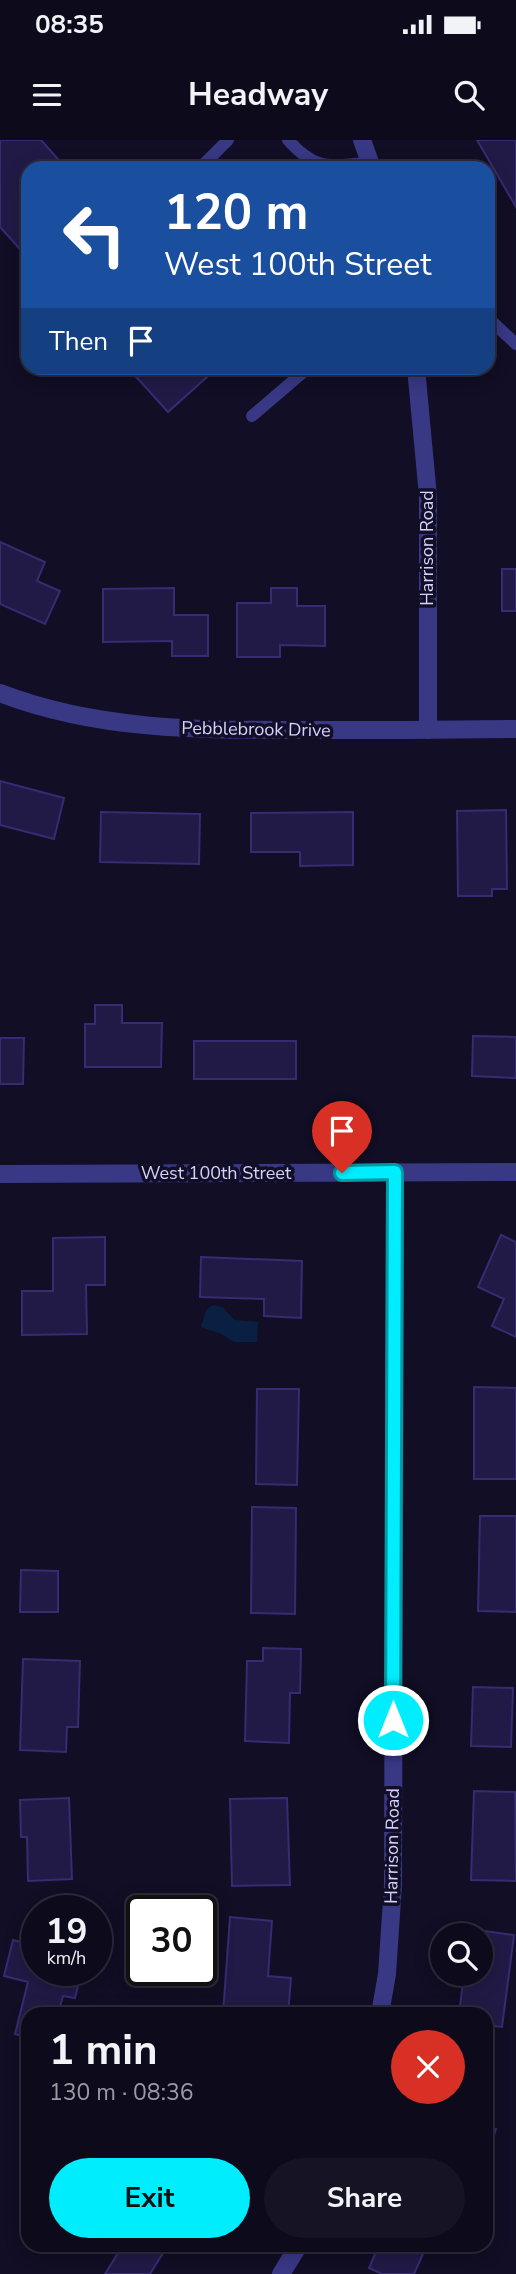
<!DOCTYPE html>
<html lang="en">
<head>
<meta charset="utf-8">
<style>
	:root { --surface:#0d0a1c; --page:#161325; --text:#f1f3f6; --muted:#9a9aa3; --line:#2d2b3b; --accent:#00edfd }
	body { margin:0; font-family:"Nunito Sans",sans-serif; background:var(--page); color:var(--text); height:100vh; display:flex; flex-direction:column; font-size:26px; white-space:nowrap }
	* { box-sizing:border-box; margin:0 }
	p { font-size:23px; color:var(--muted) }
	.icon { flex:none; width:38px; height:38px; fill:none; stroke:currentColor; stroke-width:2; stroke-linecap:round; stroke-linejoin:round }
	.map { position:relative; flex:1; overflow:hidden }
	.details { position:absolute; left:21px; top:1867px; width:472px; height:245px; display:flex; flex-direction:column; background:var(--surface); border-radius:21px; box-shadow:0 4px 18px #0003,0 0 0 2px var(--line) }
	.details>* { flex:none }
	.top-card { position:absolute; left:21px; top:21px; width:474px; height:214px; border-radius:21px; box-shadow:0 4px 18px #0003,0 0 0 2px var(--line); background:#1a4fa0; color:#fff; overflow:hidden }
	.fabs { position:absolute; left:430px; top:1783px; display:grid; gap:14px }
	.fabs a { display:grid; place-items:center; width:63px; height:63px; border-radius:50%; background:var(--surface); box-shadow:0 4px 18px #0003,0 0 0 2px var(--line); font-size:35px }
	.speed { position:absolute; left:21px; top:1755px; display:flex; gap:14px; font-size:35px; font-weight:700; text-align:center }
	.speed>* { display:grid; place-content:center; width:91px; height:91px; border-radius:50%; background:var(--surface); box-shadow:0 4px 18px #0003,0 0 0 2px var(--line); line-height:1 }
	.speed small { font-size:18px; font-weight:400 }
	.speed .limit { border:4px solid #111; border-radius:10px; background:#fff; color:#111 }
	.pin { position:absolute; display:grid; place-items:center; width:60px; height:60px; color:#fff; margin:-72px -30px; border-radius:50% 50% 50% 0; rotate:-45deg; box-shadow:0 0 7px #0007 }
	.pin .icon { rotate:45deg }
	.me { position:absolute; width:77px; margin:-38px; rotate:0deg; stroke-linejoin:round; filter:drop-shadow(0 0 5px #0008) }
	.turn { display:flex; align-items:center; gap:24px; height:147px; padding:0 28px; font-size:32px }
	.turn .icon { width:91px; height:91px; stroke-width:2.5 }
	.turn b { display:block; font-size:49px; line-height:60px }
	.then { display:flex; align-items:center; height:66px; padding:0 28px; background:#0003; gap:14px; font-size:26px }
	.round { display:grid; place-items:center; flex:none; width:74px; height:74px; border-radius:37px; background:var(--page) }
	.overview { display:flex; align-items:center; justify-content:space-between; height:119px; padding:0 28px }
	h1 { font-size:42px; font-weight:700; line-height:52px }
	.primary-button { display:flex; gap:14px; margin-top:auto; padding:14px 28px }
	.primary-button a { flex:1; height:80px; border-radius:42px; background:var(--accent); color:#111; font-size:28px; font-weight:700; line-height:80px; text-align:center }
	.primary-button a+a { background:var(--page); color:var(--text) }
	.status { display:flex; justify-content:space-between; align-items:center; height:49px; padding:0 35px; background:var(--surface); direction:ltr }
	.status svg { height:19px; fill:currentColor }
	header { display:flex; justify-content:space-between; align-items:center; height:91px; padding:0 28px; background:var(--surface); font-size:32px; font-weight:700 }
	.map>svg:first-child { display:block }
	.water { fill:#092043 }
	.building { fill:#211a46; stroke:#372b72; stroke-width:2 }
	.lines { fill:none; stroke-linecap:round; stroke-linejoin:round }
	.service { stroke:#383885; stroke-width:12 }
	.minor { stroke:#383885; stroke-width:18 }
	.route-casing { stroke:#009aa4; stroke-width:18 }
	.route { stroke:#00edfd; stroke-width:12 }
	.labels { text-anchor:middle; dominant-baseline:central; stroke-width:7; stroke-linejoin:round; paint-order:stroke }
	.street-label { font-size:18px; fill:#d5d2ff; stroke:#110e25 }
</style>
</head>
<body>
<div class="status"><b>08:35</b><svg viewBox="0 0 49 12"><path d="M0 12V9h3v3zM5 12V6h3v6zM10 12V3h3v9zM15 12V0h3v12zM26 1h20v11H26zM47 4h2v5h-2z"/></svg></div>
<header><svg class="icon" aria-label="menu" viewBox="0 0 24 24"><path d="M4 6h16M4 12h16M4 18h16"/></svg>Headway<svg class="icon" aria-label="search" viewBox="0 0 24 24"><circle cx="10" cy="10" r="6"/><path d="M15 15l6 6"/></svg></header>
<div class="map">
<svg width="516" height="2134" viewBox="0 0 516 2134">
	<rect width="100%" height="100%" fill="#110e25"/>
	<path class="water" d="M213,1165L223,1167L234,1180L258,1182L257,1202H234L221,1194L201,1187L206,1170Z"/>
	<g class="building">
		<path d="M0,0H41L66,28H28V118L0,87Z"/>
		<path d="M477,0H516V67Z"/>
		<path d="M128,228H217L168,272Z"/>
		<path d="M0,402L45,422L37,441L60,451L45,484L0,464Z"/>
		<rect x="502" y="429" width="14" height="42"/>
		<path d="M174,448V475H208V516H172V501L103,502V449Z"/>
		<path d="M271,448H297V466H325V506L280,505V517H237V463H271Z"/>
		<path d="M0,641L64,658L54,699L0,685Z"/>
		<path d="M506,670L507,749H492V756H458L457,671Z"/>
		<path d="M101,672L200,674L199,724L100,722Z"/>
		<path d="M353,672V725L300,726V712H251V673Z"/>
		<path d="M95,865H122V883H162L161,927H85V884H95Z"/>
		<path d="M473,896L516,897V938L472,936Z"/>
		<path d="M0,898H24L23,944H0Z"/>
		<rect x="194" y="901" width="102" height="38"/>
		<path d="M501,1095L516,1102V1197L492,1186L504,1159L478,1147Z"/>
		<path d="M105,1097V1145H86L87,1194L22,1195V1151H53V1098Z"/>
		<path d="M201,1117L302,1121L301,1178L264,1176V1159L200,1157Z"/>
		<path d="M474,1247L516,1248V1339H474Z"/>
		<path d="M257,1249H299L297,1345L256,1344Z"/>
		<path d="M252,1367L296,1368L295,1474L251,1473Z"/>
		<path d="M480,1376H516V1472L478,1471Z"/>
		<path d="M21,1430L58,1431V1472H20Z"/>
		<path d="M263,1508L301,1509L300,1553H290L289,1603L245,1601L247,1521H263Z"/>
		<path d="M23,1519L80,1521L78,1587H67L66,1612L20,1610Z"/>
		<path d="M473,1547L513,1548L511,1607L471,1606Z"/>
		<path d="M474,1651L515,1652L516,1741L471,1740Z"/>
		<path d="M69,1658L72,1739L28,1741L27,1697H21L20,1660Z"/>
		<path d="M287,1658L290,1745L232,1746L230,1659Z"/>
		<path d="M230,1777L272,1781L268,1836L291,1838L288,1874H223Z"/>
		<path d="M470,1789L514,1795L502,1887L486,1885V1874H459L464,1834H481V1796H469Z"/>
		<path d="M13,1800L37,1806V1830H82L75,1858L63,1856L58,1874H28V1898L15,1894L28,1842L4,1836Z"/>
		<path d="M486,1987L496,1989L486,2021Z"/>
		<path d="M123,2105H168L150,2134H105Z"/>
		<path d="M379,2105H427L414,2134H382L369,2128Z"/>
	</g>
	<g class="lines">
		<g class="service">
			<path d="M288,0C318,33 330,25 370,23"/>
			<path d="M200,28L228,0"/>
			<path d="M488,178L516,204"/>
			<path d="M252,276L308,228"/>
		</g>
		<g class="minor">
			<path d="M362,0L372,28"/>
			<path d="M416,228L428,356V590"/>
			<path d="M0,553C96,590 197,590 298,590C371,590 443,590 516,589"/>
			<path d="M0,1034L516,1032"/>
			<path d="M380,1874L387,1834L393,1745L395,1033"/>
			<path d="M281,2134L299,2105"/>
		</g>
	</g>
	<g class="lines">
		<defs>
			<path id="route" d="M342,1033L395,1032L393,1580"/>
		</defs>
		<use href="#route" class="route-casing"/>
		<use href="#route" class="route"/>
	</g>
	<g class="labels">
		<g class="street-label">
			<text transform="translate(427 408) rotate(-90)">Harrison Road</text>
			<text transform="translate(256 589) rotate(1)">Pebblebrook Drive</text>
			<text x="216" y="1033">West 100th Street</text>
			<text transform="translate(392 1706) rotate(-89)">Harrison Road</text>
		</g>
	</g>
</svg>
<div class="fabs">
<a><svg class="icon" aria-label="search" viewBox="0 0 24 24"><circle cx="10" cy="10" r="6"/><path d="M15 15l6 6"/></svg></a>
</div>
<div class="speed"><div>19<small>km/h</small></div><div class="limit">30</div></div>
<div class="pin" style="left:342px;top:1033px;background:#d93025"><svg class="icon" aria-label="arrive" viewBox="0 0 24 24"><path d="M6 21V4h12l-3 4 3 4H6"/></svg></div>
<svg class="me" style="left:393px;top:1580px" viewBox="-20 -20 40 40"><circle r="17" fill="#00edfd" stroke="#fff" stroke-width="3"/><path d="M0-11L8 9 0 5-8 9z" fill="#fff"/></svg>
<div class="top-card">
<div class="turn"><svg class="icon" aria-label="left" viewBox="0 0 24 24"><path d="M17 20v-9H6M10 6l-5 5 5 5"/></svg><div><b>120 m</b>West 100th Street</div></div>
<div class="then">Then<svg class="icon" aria-label="arrive" viewBox="0 0 24 24"><path d="M6 21V4h12l-3 4 3 4H6"/></svg></div>
</div>
<section class="details">
<div class="overview"><div><h1>1 min</h1><p>130 m · 08:36</p></div><a class="round" style="background:#d93025;color:#fff"><svg class="icon" aria-label="close" viewBox="0 0 24 24"><path d="M6 6l12 12M18 6L6 18"/></svg></a></div>
<div class="primary-button"><a>Exit</a><a>Share</a></div>
</section>
</div>
</body>
</html>
